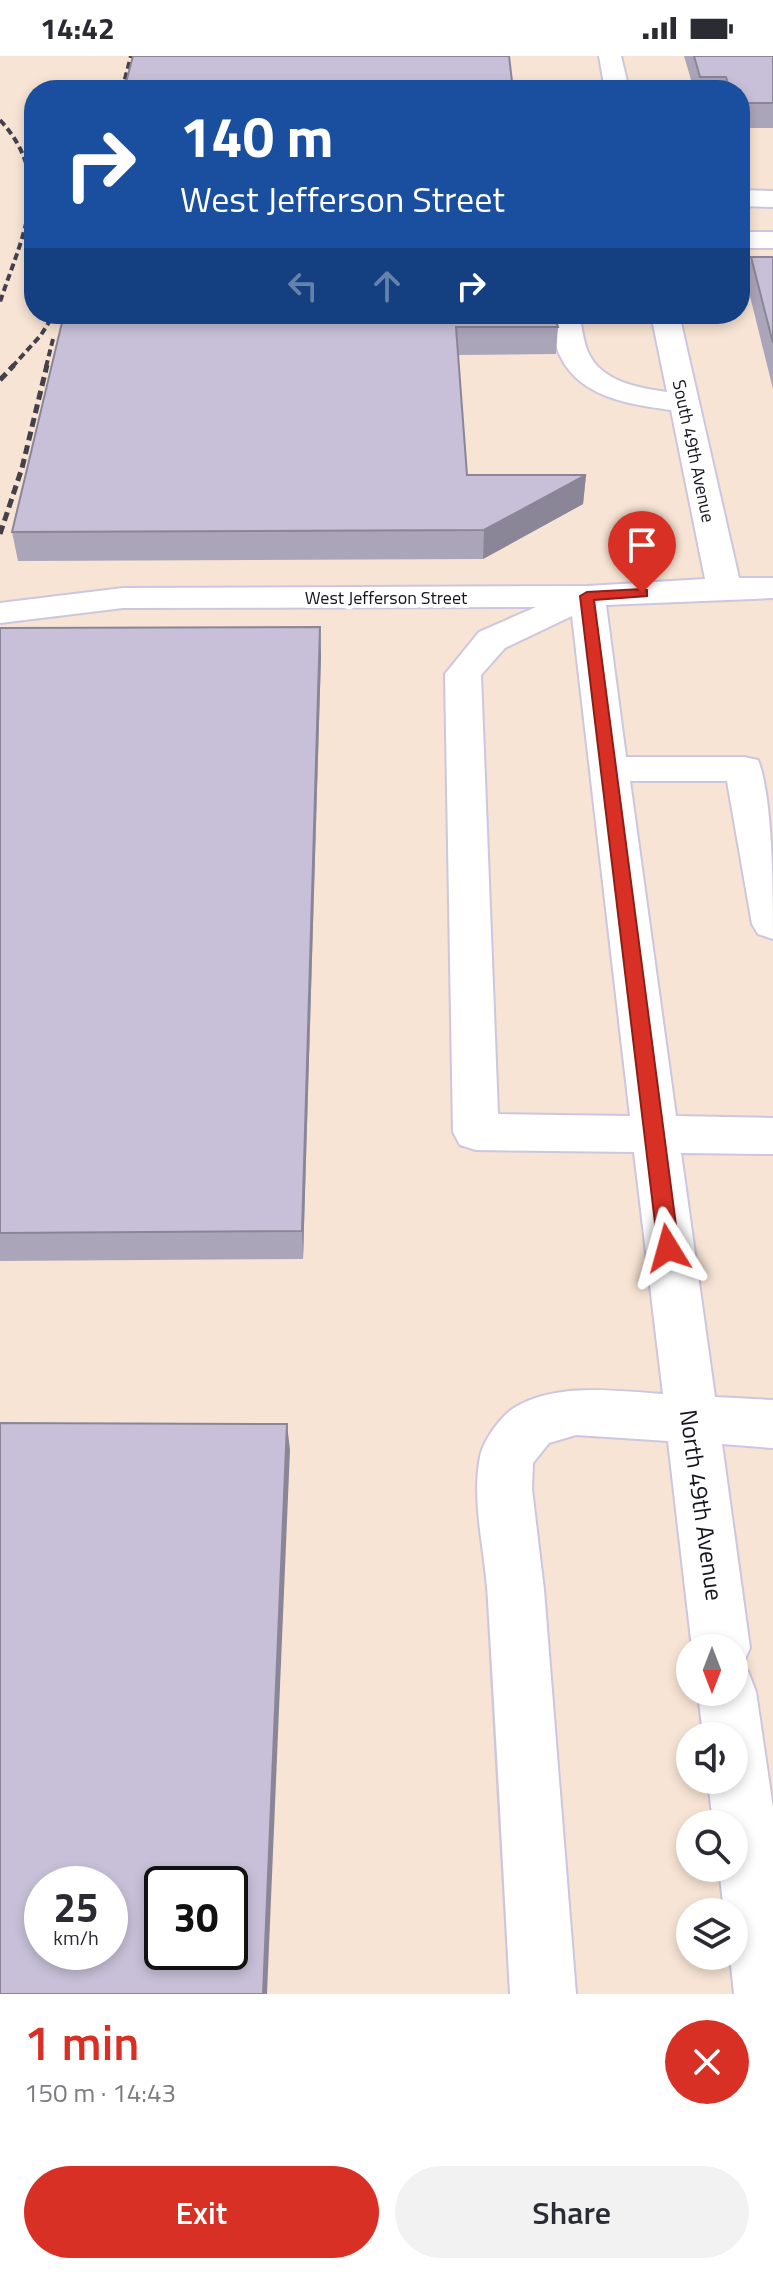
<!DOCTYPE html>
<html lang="en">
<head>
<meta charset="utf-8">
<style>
	:root { --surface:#fff; --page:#f2f2f3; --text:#2b2b33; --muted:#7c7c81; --accent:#d93025 }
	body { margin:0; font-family:"Titillium Web",sans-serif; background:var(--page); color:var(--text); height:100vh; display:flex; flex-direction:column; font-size:30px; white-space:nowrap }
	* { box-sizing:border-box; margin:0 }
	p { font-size:26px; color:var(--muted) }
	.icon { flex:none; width:44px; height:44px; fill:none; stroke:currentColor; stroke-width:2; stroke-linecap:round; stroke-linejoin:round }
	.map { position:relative; height:1938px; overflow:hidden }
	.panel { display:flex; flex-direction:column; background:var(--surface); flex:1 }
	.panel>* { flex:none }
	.guide { position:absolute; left:24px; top:24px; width:726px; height:244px; border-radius:32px; box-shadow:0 4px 12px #0003; background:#1a4fa0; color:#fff; overflow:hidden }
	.needle { width:52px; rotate:180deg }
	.fabs { position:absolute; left:676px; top:1578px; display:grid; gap:16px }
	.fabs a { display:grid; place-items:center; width:72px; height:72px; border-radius:50%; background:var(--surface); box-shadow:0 4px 12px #0003; font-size:40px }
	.speed { position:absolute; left:24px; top:1810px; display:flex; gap:16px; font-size:40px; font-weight:700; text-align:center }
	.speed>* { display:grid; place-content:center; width:104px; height:104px; border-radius:50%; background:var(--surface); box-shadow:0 4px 12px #0003; line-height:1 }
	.speed small { font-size:20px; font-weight:400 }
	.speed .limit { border:4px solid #111; border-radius:12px; background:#fff; color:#111 }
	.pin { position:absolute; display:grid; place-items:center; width:68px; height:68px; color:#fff; margin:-82px -34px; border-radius:50% 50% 50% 0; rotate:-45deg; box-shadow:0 0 8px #0007 }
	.pin .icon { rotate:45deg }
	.me { position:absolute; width:88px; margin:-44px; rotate:352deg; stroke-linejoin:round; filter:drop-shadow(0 0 6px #0008) }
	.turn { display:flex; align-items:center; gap:28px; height:168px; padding:0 24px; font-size:36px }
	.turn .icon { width:104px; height:104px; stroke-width:2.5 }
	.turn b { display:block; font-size:56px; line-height:68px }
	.lanes { display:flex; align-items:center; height:76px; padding:0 24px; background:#0003; justify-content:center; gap:40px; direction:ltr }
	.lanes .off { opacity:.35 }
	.round { display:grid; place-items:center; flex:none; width:84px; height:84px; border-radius:42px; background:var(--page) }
	.head { display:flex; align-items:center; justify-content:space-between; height:136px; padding:0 24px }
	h1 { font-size:48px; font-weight:600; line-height:60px; color:var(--accent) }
	.action { display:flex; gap:16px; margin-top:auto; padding:16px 24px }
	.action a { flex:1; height:92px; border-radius:48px; background:var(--accent); color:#fff; font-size:32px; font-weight:600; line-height:92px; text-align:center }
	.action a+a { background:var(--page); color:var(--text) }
	.status { display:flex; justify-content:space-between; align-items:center; height:56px; padding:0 40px; background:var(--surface); direction:ltr }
	.status svg { height:22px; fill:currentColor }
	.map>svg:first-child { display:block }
	.industrial { fill:#f7e4d4; fill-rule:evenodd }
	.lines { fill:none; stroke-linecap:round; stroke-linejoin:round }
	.minor-casing { stroke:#cdc6de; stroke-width:4 }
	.minor { fill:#fff; fill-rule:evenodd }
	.rail-far1 { stroke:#44414b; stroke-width:4; stroke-dasharray:7 4; stroke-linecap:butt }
	.rail { stroke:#44414b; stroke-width:5; stroke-dasharray:9 5; stroke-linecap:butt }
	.wall { fill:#aba5ba }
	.shaded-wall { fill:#8b8697 }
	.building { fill:#c7c0d8; stroke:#8b8697; stroke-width:2; fill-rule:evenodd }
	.route { fill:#d93025; stroke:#8d1f18; stroke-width:2 }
	.labels { text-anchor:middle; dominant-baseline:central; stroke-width:8; stroke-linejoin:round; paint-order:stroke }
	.far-street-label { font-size:18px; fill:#16141c; stroke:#fff }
	.near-street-label { font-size:24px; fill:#16141c; stroke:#fff }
</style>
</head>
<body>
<div class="status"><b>14:42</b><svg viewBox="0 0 49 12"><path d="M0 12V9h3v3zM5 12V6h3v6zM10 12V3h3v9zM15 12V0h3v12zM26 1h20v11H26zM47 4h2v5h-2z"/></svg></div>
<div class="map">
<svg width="773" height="1938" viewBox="0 0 773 1938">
	<rect width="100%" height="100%" fill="#f4effe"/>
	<path class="industrial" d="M0,0H773V1938H0ZM34,34H740V258H34ZM690,1592H734V1636H690ZM690,1680H734V1724H690ZM690,1768H734V1812H690ZM42,1828H110V1896H42ZM162,1828H230V1896H162ZM690,1856H734V1900H690Z"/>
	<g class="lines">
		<defs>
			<g id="minor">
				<path d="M599,0H621L629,34H605Z"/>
				<path d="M740,134L773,135V151L740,150Z"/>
				<rect x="740" y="176" width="33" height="16"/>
				<path d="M551,258H579C582,270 583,285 588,296C601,326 639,332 667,336L651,258H679L739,522H773V542L606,549L626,701H744L758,704C773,742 773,837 773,883L758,878L752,868L727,725H630L676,1060L773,1062V1098L681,1097L715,1341L773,1344V1392L722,1388L750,1592L741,1612L748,1615L756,1636L773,1752V1938H734L730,1900H734V1856H724L719,1812H734V1768H713L708,1724H734V1680H703L698,1636H734V1592H692L668,1385L576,1379L549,1387L533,1407L532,1433L544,1534L576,1938H510C503,1807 496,1676 488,1545C486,1499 471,1447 480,1401C483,1385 501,1360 514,1352C556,1326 617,1335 663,1338L634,1096L476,1094L460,1089L453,1076L445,618L479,576L536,551L123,552L0,567V547L123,532L587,530L705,523L671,354C628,348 576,341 558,295C554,284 553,270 551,258ZM572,560L630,1060L498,1058L481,619L505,592Z"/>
			</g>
		</defs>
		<use href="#minor" class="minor-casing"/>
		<use href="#minor" class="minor"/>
		<g class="rail-far1">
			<path d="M122,34L131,0"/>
			<path d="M0,64C55,124 22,179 0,246"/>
			<path d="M12,311L41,279L54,258"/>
			<path d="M46,311L53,283"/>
		</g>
		<g class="rail">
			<path d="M0,324L14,309"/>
			<path d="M0,478L22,412L47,309"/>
		</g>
	</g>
	<g class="wall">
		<path d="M684,0H773V72H740V34H694Z"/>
		<path d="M751,201H773V333L747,228Z"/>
		<path d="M64,258L558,271L556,298L458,299L467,419H586L583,448L483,503L18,505L12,476Z"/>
		<path d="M320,571L321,600L303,1203L0,1205V572Z"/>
	</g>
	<g class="shaded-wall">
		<path d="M586,419L583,448L483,503L484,474Z"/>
		<path d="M320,571L321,600L303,1203L302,1175Z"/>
		<path d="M287,1368L290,1394L267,1938H263Z"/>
	</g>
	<g class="building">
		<path d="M133,0H509L513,34H124Z"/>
		<path d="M694,0H773V47H740V34H730L726,21H700Z"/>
		<path d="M751,201H773V287Z"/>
		<path d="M64,258H541L556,265L558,271H456L467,419H586L484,474L12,476Z"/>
		<path d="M320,571L302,1175L0,1177V572Z"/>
		<path d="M0,1367L287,1368L263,1938H0ZM42,1828H110V1896H42ZM162,1828H230V1896H162Z"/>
	</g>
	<path class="route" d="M642,533L647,534V540L594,544L679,1192L676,1198L668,1200L661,1198L658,1192L580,540L587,536Z"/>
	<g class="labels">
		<g class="far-street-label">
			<text transform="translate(694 395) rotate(78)">South 49th Avenue</text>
			<text x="386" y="541">West Jefferson Street</text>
		</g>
		<g class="near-street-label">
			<text transform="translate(702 1449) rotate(82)">North 49th Avenue</text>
		</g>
	</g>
</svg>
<div class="fabs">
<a><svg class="needle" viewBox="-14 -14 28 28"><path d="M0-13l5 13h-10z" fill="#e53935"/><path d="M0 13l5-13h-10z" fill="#7c7c81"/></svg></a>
<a><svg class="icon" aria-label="sound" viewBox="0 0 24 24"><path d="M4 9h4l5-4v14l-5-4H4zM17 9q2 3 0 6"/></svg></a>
<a><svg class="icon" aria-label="search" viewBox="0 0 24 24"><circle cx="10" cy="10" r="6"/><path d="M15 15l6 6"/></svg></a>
<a><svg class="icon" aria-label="layers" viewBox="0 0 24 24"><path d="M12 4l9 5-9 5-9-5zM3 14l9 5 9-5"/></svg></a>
</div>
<div class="speed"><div>25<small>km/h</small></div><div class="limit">30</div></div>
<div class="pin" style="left:642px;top:537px;background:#d93025"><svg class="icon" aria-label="arrive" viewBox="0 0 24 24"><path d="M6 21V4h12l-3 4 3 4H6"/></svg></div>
<svg class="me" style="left:668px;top:1192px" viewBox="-20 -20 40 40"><path d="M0-17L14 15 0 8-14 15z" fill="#d93025" stroke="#fff" stroke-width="4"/></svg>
<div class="guide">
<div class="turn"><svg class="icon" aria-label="right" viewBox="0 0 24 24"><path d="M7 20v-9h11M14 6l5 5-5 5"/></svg><div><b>140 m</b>West Jefferson Street</div></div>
<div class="lanes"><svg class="icon off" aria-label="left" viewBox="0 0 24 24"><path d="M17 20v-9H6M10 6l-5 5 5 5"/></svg><svg class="icon off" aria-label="ahead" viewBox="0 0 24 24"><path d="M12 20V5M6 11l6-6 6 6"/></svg><svg class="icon" aria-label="right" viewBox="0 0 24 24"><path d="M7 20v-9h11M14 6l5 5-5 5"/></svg></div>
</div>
</div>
<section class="panel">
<div class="head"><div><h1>1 min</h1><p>150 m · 14:43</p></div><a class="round" style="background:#d93025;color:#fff"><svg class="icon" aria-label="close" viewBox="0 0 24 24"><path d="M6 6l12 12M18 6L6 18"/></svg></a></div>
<div class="action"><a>Exit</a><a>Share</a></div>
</section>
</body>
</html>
